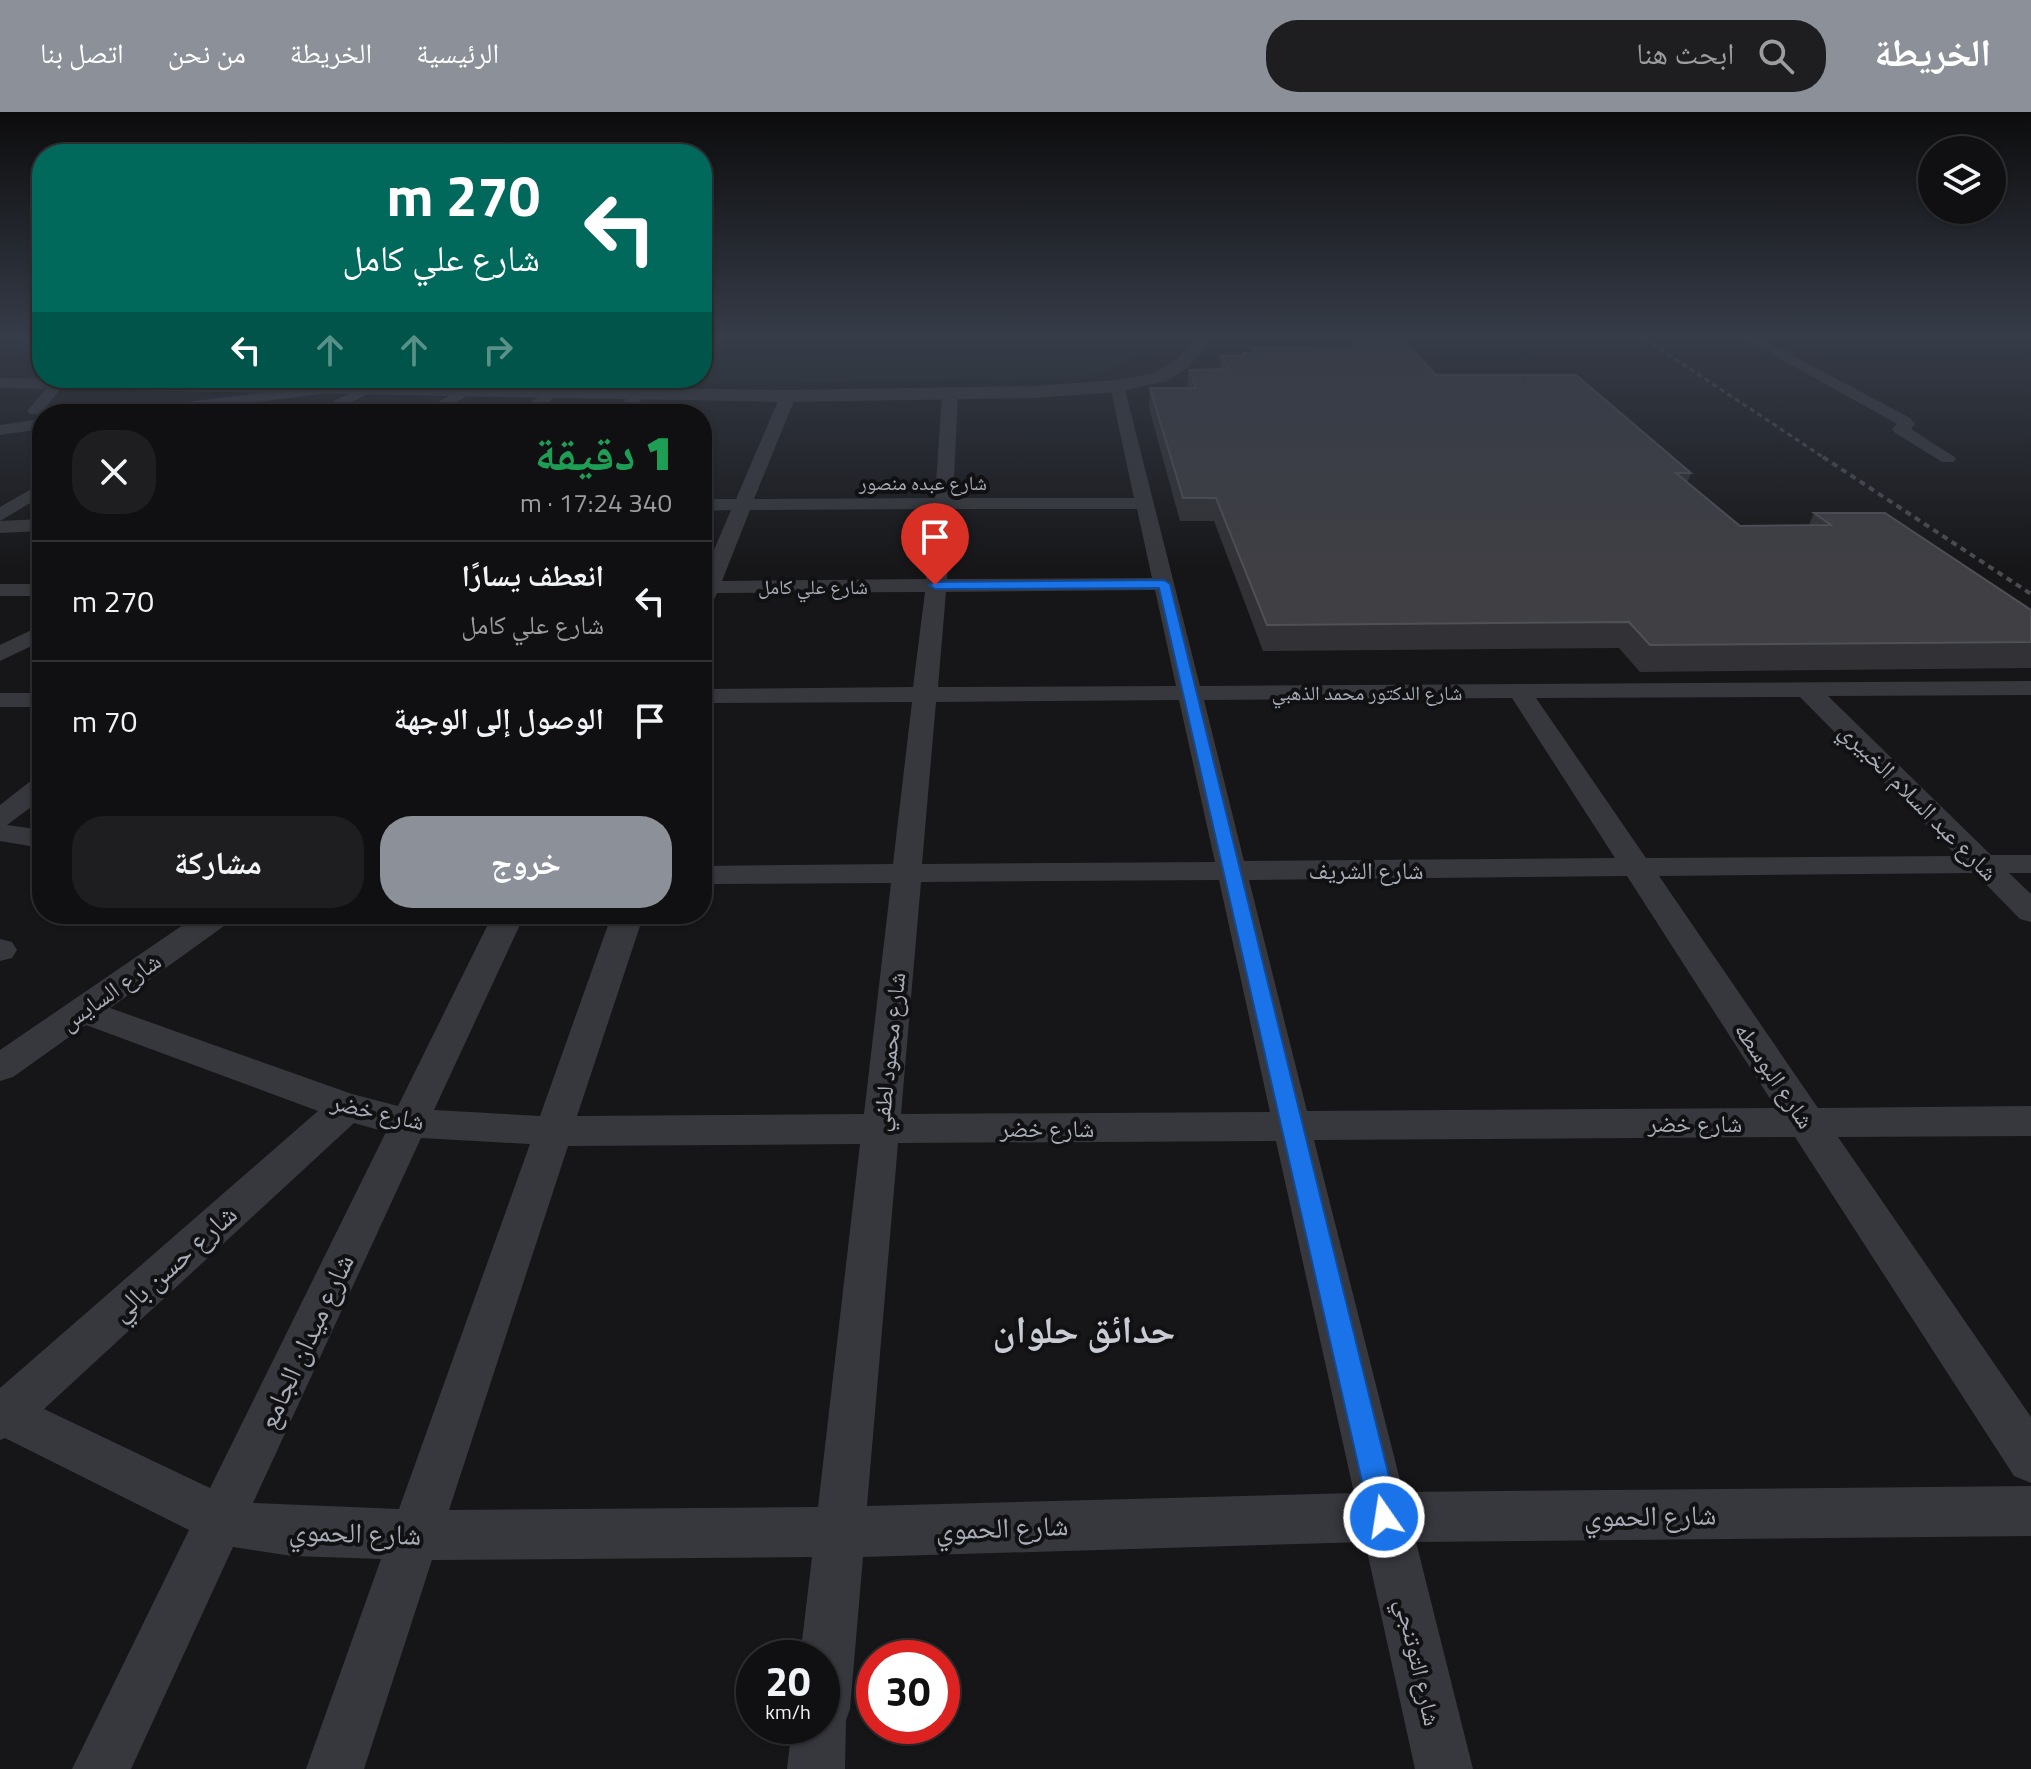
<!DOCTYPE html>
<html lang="ar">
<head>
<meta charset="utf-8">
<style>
	:root { --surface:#101012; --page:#1e1e20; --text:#f1f3f6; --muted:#9c9d9f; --line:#303032; --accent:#8c9099 }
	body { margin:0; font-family:"Titillium Web","Noto Naskh Arabic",sans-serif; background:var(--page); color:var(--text); direction:rtl; height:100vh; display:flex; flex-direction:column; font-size:30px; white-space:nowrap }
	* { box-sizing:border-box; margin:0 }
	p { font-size:26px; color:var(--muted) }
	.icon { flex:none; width:44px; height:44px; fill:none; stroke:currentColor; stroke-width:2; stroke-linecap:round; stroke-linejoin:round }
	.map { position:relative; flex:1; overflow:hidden; direction:ltr }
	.drawer { position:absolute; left:32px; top:292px; width:680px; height:520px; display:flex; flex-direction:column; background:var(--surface); border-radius:32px; box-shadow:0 2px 6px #0004,0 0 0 2px var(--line); direction:rtl }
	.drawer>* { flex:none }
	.guide { position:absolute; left:32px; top:32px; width:680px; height:244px; border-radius:32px; box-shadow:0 2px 6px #0004,0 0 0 2px var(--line); direction:rtl; background:#00695c; color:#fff; overflow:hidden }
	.tools { position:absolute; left:1918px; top:24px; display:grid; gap:16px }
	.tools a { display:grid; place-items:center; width:88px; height:88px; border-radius:50%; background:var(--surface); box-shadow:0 2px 6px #0004,0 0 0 2px var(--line); font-size:40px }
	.speed { position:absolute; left:736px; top:1528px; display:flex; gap:16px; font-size:40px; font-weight:700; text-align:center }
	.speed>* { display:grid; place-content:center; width:104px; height:104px; border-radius:50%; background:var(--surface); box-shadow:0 2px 6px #0004,0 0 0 2px var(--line); line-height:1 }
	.speed small { font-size:20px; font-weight:400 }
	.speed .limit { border:12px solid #d22; background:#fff; color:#111 }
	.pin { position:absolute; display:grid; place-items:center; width:68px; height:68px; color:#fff; margin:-82px -34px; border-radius:50% 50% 50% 0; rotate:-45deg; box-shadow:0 0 8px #0007 }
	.pin .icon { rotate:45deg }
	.me { position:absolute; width:88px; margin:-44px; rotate:347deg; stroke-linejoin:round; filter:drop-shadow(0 0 6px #0008) }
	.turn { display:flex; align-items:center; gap:28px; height:168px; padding:0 40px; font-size:36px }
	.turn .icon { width:104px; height:104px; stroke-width:2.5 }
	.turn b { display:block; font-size:56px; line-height:68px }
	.lanes { display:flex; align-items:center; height:76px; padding:0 40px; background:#0003; justify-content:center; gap:40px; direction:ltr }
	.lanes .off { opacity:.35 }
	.round { display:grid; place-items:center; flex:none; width:84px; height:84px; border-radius:32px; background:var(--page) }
	.headline { display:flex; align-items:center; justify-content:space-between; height:136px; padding:0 40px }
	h1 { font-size:48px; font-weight:800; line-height:60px; color:#1e9e55 }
	.cta { display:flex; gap:16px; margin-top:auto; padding:16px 40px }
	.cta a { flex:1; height:92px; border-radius:32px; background:var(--accent); color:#fff; font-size:32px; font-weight:800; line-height:92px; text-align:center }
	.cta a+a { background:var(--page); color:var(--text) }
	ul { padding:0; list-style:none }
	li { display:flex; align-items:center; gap:24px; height:120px; padding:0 40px; border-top:2px solid var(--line) }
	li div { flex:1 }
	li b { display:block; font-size:30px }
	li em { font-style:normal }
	header { display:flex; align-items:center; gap:48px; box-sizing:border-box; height:112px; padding:0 40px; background:var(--accent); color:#fff }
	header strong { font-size:38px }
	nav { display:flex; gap:44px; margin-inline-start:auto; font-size:28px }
	.search { width:560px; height:72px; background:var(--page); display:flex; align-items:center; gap:20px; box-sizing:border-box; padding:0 28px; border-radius:32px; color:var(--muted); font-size:30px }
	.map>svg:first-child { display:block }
	.green { fill:#1c231d }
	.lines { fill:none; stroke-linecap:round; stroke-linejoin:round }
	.minor { fill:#37383d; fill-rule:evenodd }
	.tertiary { fill:#37383d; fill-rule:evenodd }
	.rail-far1 { stroke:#4a4c52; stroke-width:3; stroke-dasharray:5 4; stroke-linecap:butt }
	.rail { stroke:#4a4c52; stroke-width:4; stroke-dasharray:6 5; stroke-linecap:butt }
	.wall { fill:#323236 }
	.building { fill:#3f3f44; stroke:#4f5156; stroke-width:2 }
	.route { fill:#1a73e8; stroke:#114b97; stroke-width:2 }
	.labels { text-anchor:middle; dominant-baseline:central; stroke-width:8; stroke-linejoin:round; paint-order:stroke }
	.far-street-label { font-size:20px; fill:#a8adb8; stroke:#111113 }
	.street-label { font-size:24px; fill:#a8adb8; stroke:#111113 }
	.near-street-label { font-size:28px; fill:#a8adb8; stroke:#111113 }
	.near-district-label { font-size:38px; font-weight:bold; fill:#c9ccd4; stroke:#111113 }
</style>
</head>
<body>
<header>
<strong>الخريطة</strong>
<div class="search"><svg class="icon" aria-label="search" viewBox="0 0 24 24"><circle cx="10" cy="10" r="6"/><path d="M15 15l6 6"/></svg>ابحث هنا</div>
<nav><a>الرئيسية</a><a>الخريطة</a><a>من نحن</a><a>اتصل بنا</a></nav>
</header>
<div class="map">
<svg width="2031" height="1657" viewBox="0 0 2031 1657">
	<rect width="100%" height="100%" fill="#161618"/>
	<path class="green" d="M702,227H1160L1127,249L1085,266L569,274L583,266H702Z"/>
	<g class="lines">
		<g class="minor">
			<path d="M1745,227H1762L1910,306L1915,312L1911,317L1956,346L1954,350H1942L1894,320L1892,317L1897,312Z"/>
			<path d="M1117,270L1124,274L1200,574L2031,569V583L1828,584L1991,743H2031V761H2009L2031,782V810L2020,807L1975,761L1659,764L1818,996L2031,994V1024L1838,1025L2031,1305V1371L2014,1364L1795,1025L1314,1028L1403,1380L2031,1374V1424L1416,1430L1473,1657H1415L1365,1430L863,1445L850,1597L846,1608L845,1657H787L792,1614H822V1546H800L812,1445L432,1448L364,1657H306L381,1447L292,1444L233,1435L131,1657H72L189,1418L5,1326L0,1328V1276L318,999L86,913L13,965L0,969V938L199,802H236L231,809L110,896L352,982L398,994L493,802H525L434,998L540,1004L612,802H644L577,1004L864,1002L891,771L702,772V754L893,752L912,590L702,591V577L913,575L925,480L717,481L710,496L702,497V466L731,398L702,399V387H736L780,284L788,279L796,284L754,387L935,386L942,283L950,278L958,283L953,386H1134L1110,274ZM934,397L926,467L722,469L750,398ZM953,397H1137L1152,466L947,467ZM1155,478L1176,574L938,575L946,480ZM1800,585L1957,744L1646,746L1536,586ZM1512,586L1615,746L1244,749L1204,588ZM1179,588L1215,750L922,752L936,590ZM1627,764L1776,996L1307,999L1249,768ZM1219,768L1270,1000L901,1002L921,770ZM354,1011L386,1020L210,1376L44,1297ZM421,1026L530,1032L399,1397L253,1391ZM1276,1029L1354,1381L867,1394L898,1031ZM860,1032L818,1395L449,1398L568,1034Z"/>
			<path d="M51,271L63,274L40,302H30L27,299Z"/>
			<path d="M323,274L328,275V281L165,302H119L127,297Z"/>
			<path d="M363,275L375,278L328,302H307Z"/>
			<path d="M461,277L473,280L437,302H417Z"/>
			<path d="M547,278L559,281L534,302H516Z"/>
			<path d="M633,279L646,282L630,302H614Z"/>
			<path d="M42,307V317L0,323V313Z"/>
			<path d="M42,371V384L0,409V395Z"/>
			<path d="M42,407V419L0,421V409Z"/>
			<rect x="0" y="472" width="42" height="12"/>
			<path d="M42,513V529L0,549V533Z"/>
			<rect x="0" y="581" width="42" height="14"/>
			<path d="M42,666V687L7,713L42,718V736L0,729V693L32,668Z"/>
			<path d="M0,827L12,830L17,838L12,846L0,849Z"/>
		</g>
		<path class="tertiary" d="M1194,227H1211L1189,255L1167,269L1117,280L1035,286L788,290L0,276V266L788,278L1035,274L1117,268L1155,261L1177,247Z"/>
		<path class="rail-far1" d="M1645,227L1826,347"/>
		<path class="rail" d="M1823,345L2031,482"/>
	</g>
	<path class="wall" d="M1353,227L1436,263L1691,361L1687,371L1740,414L1809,413L1814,401L2031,498V556L1640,560L1619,536L1263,539L1214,409H1180L1149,296L1150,276H1187L1189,258L1220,257L1221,244H1242L1243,241H1252V236L1352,235Z"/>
	<path class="building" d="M1353,227H1403L1436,263H1576L1691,361H1676L1740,414L1831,413L1814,401H1885L2031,498V530L1650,533L1629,510L1267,513L1216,386H1183L1150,276H1196L1189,258L1228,257L1221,244H1244L1243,241H1255L1252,236L1359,235Z"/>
	<linearGradient id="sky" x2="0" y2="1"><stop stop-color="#0c0c0d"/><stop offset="0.49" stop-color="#363c48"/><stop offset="1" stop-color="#363c48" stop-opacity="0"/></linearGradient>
	<rect width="2031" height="459" fill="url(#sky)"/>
	<path class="route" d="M1164,468L1170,472L1399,1405L1394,1415L1384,1419L1374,1415L1370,1405L1159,476L935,477L929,473L935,470Z"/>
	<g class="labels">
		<g class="far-street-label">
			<text x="923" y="370">شارع عبده منصور</text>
			<text x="813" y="474">شارع علي كامل</text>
			<text x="1367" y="580">شارع الدكتور محمد الذهبي</text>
		</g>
		<g class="street-label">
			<text transform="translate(1919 689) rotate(45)">شارع عبد السلام الخبيري</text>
			<text x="1366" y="758">شارع الشريف</text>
			<text transform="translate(110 879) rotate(-35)">شارع السايس</text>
			<text transform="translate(888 940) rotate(-84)">شارع محمود لطفي</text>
			<text transform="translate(1775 963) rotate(56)">شارع البوسطه</text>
			<text transform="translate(378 999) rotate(13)">شارع خضر</text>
			<text x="1695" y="1011">شارع خضر</text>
			<text x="1047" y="1016">شارع خضر</text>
			<text transform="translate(1419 1550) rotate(77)">شارع التوتنجي</text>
		</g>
		<g class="near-street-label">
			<text transform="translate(173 1150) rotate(-42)">شارع حسن بالي</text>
			<text transform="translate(305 1229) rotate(-65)">شارع ميدان الجامع</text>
			<text transform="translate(1650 1403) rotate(-1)">شارع الحموي</text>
			<text transform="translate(1002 1415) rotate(-2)">شارع الحموي</text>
			<text transform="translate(355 1420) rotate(2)">شارع الحموي</text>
		</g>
		<g class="near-district-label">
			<text x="1084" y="1217">حدائق حلوان</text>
		</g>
	</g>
</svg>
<div class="tools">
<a><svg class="icon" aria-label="layers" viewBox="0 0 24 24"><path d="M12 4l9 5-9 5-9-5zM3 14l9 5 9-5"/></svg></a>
</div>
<div class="speed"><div>20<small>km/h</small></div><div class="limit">30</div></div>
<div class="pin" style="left:935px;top:473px;background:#d93025"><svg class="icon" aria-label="arrive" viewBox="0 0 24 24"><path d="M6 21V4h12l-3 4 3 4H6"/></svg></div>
<svg class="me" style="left:1384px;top:1405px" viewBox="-20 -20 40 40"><circle r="17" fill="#1a73e8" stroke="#fff" stroke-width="3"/><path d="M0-11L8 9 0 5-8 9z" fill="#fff"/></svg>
<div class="guide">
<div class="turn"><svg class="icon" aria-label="left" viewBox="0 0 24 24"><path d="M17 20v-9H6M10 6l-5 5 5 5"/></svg><div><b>270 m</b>شارع علي كامل</div></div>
<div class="lanes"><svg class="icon" aria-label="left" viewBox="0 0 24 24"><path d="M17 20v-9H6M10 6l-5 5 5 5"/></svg><svg class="icon off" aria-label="ahead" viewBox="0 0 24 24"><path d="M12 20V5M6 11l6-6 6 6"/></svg><svg class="icon off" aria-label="ahead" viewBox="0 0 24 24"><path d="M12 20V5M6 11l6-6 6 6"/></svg><svg class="icon off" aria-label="right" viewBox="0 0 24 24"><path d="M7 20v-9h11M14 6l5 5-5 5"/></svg></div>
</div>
<section class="drawer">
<div class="headline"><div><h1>1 دقيقة</h1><p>340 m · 17:24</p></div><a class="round"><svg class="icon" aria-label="close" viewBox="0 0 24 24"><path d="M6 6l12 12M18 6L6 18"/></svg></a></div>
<ul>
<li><svg class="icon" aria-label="left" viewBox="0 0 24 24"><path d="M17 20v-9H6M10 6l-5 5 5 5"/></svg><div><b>انعطف يسارًا</b><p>شارع علي كامل</p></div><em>270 m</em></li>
<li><svg class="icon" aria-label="arrive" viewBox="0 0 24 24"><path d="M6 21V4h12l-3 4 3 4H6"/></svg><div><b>الوصول إلى الوجهة</b></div><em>70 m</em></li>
</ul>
<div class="cta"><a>خروج</a><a>مشاركة</a></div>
</section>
</div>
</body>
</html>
